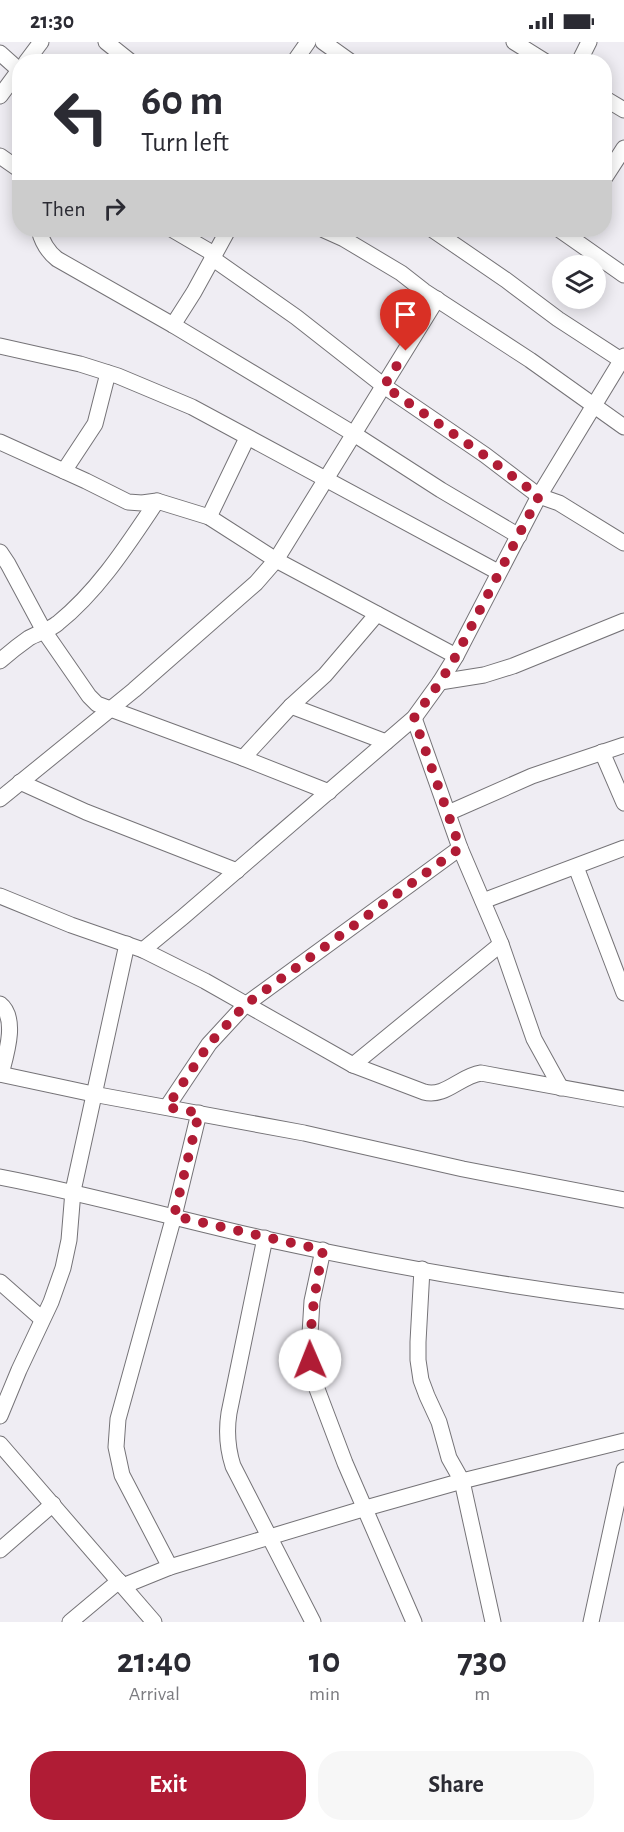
<!DOCTYPE html>
<html lang="en">
<head>
<meta charset="utf-8">
<style>
	:root { --surface:#fff; --page:#f7f7f7; --text:#2b2b33; --muted:#7c7c81; --accent:#b01c35 }
	body { margin:0; font-family:"Alegreya Sans",sans-serif; background:var(--page); color:var(--text); height:100vh; display:flex; flex-direction:column; font-size:22px; white-space:nowrap }
	* { box-sizing:border-box; margin:0 }
	p { font-size:20px; color:var(--muted) }
	.icon { flex:none; width:33px; height:33px; fill:none; stroke:currentColor; stroke-width:2; stroke-linecap:round; stroke-linejoin:round }
	.map { position:relative; height:1580px; overflow:hidden }
	.details { display:flex; flex-direction:column; background:var(--surface); flex:1 }
	.details>* { flex:none }
	.banner { position:absolute; left:12px; top:12px; width:600px; height:183px; border-radius:24px; box-shadow:0 3px 15px #0003; background:#fff; color:var(--text); overflow:hidden }
	.tools { position:absolute; left:552px; top:213px; display:grid; gap:12px }
	.tools a { display:grid; place-items:center; width:54px; height:54px; border-radius:50%; background:var(--surface); box-shadow:0 3px 15px #0003; font-size:30px }
	.pin { position:absolute; display:grid; place-items:center; width:51px; height:51px; color:#fff; margin:-62px -26px; border-radius:50% 50% 50% 0; rotate:-45deg; box-shadow:0 0 6px #0007 }
	.pin .icon { rotate:45deg }
	.me { position:absolute; width:66px; margin:-33px; rotate:359deg; stroke-linejoin:round; filter:drop-shadow(0 0 4px #0008) }
	.turn { display:flex; align-items:center; gap:21px; height:126px; padding:0 30px; font-size:27px }
	.turn .icon { width:78px; height:78px; stroke-width:2.5 }
	.turn b { display:block; font-size:42px; line-height:51px }
	.then { display:flex; align-items:center; height:57px; padding:0 30px; background:#0003; gap:12px; font-size:22px }
	.eta { display:flex; justify-content:space-evenly; align-items:center; height:102px; text-align:center }
	.eta b { font-size:36px; font-weight:600; line-height:42px }
	.cta { display:flex; gap:12px; margin-top:auto; padding:12px 30px }
	.cta a { flex:1; height:69px; border-radius:24px; background:var(--accent); color:#fff; font-size:24px; font-weight:600; line-height:69px; text-align:center }
	.cta a+a { background:var(--page); color:var(--text) }
	.status { display:flex; justify-content:space-between; align-items:center; height:42px; padding:0 30px; background:var(--surface); direction:ltr }
	.status svg { height:16px; fill:currentColor }
	.map>svg:first-child { display:block }
	.lines { fill:none; stroke-linecap:round; stroke-linejoin:round }
	.minor-casing { stroke:#757377; stroke-width:17 }
	.minor { stroke:#fff; stroke-width:15 }
	.route { stroke:#b01c35; stroke-width:10; stroke-dasharray:0 18 }
</style>
</head>
<body>
<div class="status"><b>21:30</b><svg viewBox="0 0 49 12"><path d="M0 12V9h3v3zM5 12V6h3v6zM10 12V3h3v9zM15 12V0h3v12zM26 1h20v11H26zM47 4h2v5h-2z"/></svg></div>
<div class="map">
<svg width="624" height="1580" viewBox="0 0 624 1580">
	<rect width="100%" height="100%" fill="#efedf3"/>
	<g class="lines">
		<defs>
			<g id="minor">
				<path d="M106,0L131,20"/>
				<path d="M323,0L351,20"/>
				<path d="M514,0L546,20"/>
				<path d="M0,11L19,28"/>
				<path d="M26,20L41,0"/>
				<path d="M294,20L308,0"/>
				<path d="M579,20L589,0"/>
				<path d="M0,54L20,27"/>
				<path d="M604,56L624,68"/>
				<path d="M0,114L20,128"/>
				<path d="M604,137L624,106"/>
				<path d="M39,188C42,200 47,209 57,217L173,283L354,392L441,448L519,494"/>
				<path d="M173,188L214,212"/>
				<path d="M324,188L344,197L401,231L424,249L530,318L624,385"/>
				<path d="M433,188L506,238L558,277L624,320"/>
				<path d="M560,188L624,233"/>
				<path d="M212,216L296,275L384,344L485,413L539,454L559,461L624,501"/>
				<path d="M173,283L194,250L228,188"/>
				<path d="M0,304L80,322L118,334L192,365L498,530"/>
				<path d="M0,400L86,439L128,460L142,461L157,459L209,475L276,518L456,614"/>
				<path d="M64,429L95,382L108,331"/>
				<path d="M209,475L247,396"/>
				<path d="M0,510L8,522L44,589L89,654L97,662L243,716L329,750"/>
				<path d="M0,619C9,611 19,603 29,596C38,591 50,588 58,581C99,548 128,502 157,459"/>
				<path d="M440,640L484,633L513,624L624,579"/>
				<path d="M291,664L386,700"/>
				<path d="M414,676L460,806L501,902L534,997L561,1046"/>
				<path d="M602,710L624,761"/>
				<path d="M243,716L291,664L325,633L377,572"/>
				<path d="M20,740L86,770L237,829"/>
				<path d="M0,757L134,648L256,541L276,518L437,257"/>
				<path d="M448,771L532,734L624,703"/>
				<path d="M576,825L624,951"/>
				<path d="M0,854L71,883L143,908L205,939L353,1023L424,1050C445,1056 460,1034 481,1031L624,1057"/>
				<path d="M483,859L624,806"/>
				<path d="M143,908L183,875L414,676L440,640L456,614L539,454L624,314"/>
				<path d="M0,962C18,976 6,1013 1,1032"/>
				<path d="M353,1023L501,902"/>
				<path d="M0,1032L93,1052L304,1091L463,1127L624,1158"/>
				<path d="M167,1065L209,1002L245,963L460,806"/>
				<path d="M0,1135C89,1152 177,1177 266,1197C384,1223 504,1244 624,1259"/>
				<path d="M265,1196L229,1371C226,1390 227,1405 233,1424L313,1580"/>
				<path d="M323,1208L312,1259L310,1292V1319L314,1339L345,1421L414,1580"/>
				<path d="M422,1227L418,1300V1318L421,1338L427,1354L439,1380L449,1416L462,1439L493,1580"/>
				<path d="M0,1240L42,1277"/>
				<path d="M0,1374L19,1328L51,1260L63,1226L69,1198L73,1149L127,902"/>
				<path d="M0,1402L154,1580"/>
				<path d="M0,1508L53,1462"/>
				<path d="M170,1525L122,1433L116,1405L118,1377L174,1174L199,1071"/>
				<path d="M123,1544L170,1525L366,1466L462,1439L624,1399"/>
				<path d="M70,1580L119,1539"/>
				<path d="M591,1580L624,1428"/>
			</g>
		</defs>
		<use href="#minor" class="minor-casing"/>
		<use href="#minor" class="minor"/>
	</g>
	<g class="lines">
		<path class="route" d="M310,1318C310,1278 315,1248 323,1208L174,1174L199,1071L167,1065L209,1002L245,963L460,806L414,676L440,640L456,614L539,454L484,413L384,344L406,309"/>
	</g>
</svg>
<div class="tools">
<a><svg class="icon" aria-label="layers" viewBox="0 0 24 24"><path d="M12 4l9 5-9 5-9-5zM3 14l9 5 9-5"/></svg></a>
</div>
<div class="pin" style="left:406px;top:309px;background:#d93025"><svg class="icon" aria-label="arrive" viewBox="0 0 24 24"><path d="M6 21V4h12l-3 4 3 4H6"/></svg></div>
<svg class="me" style="left:310px;top:1318px" viewBox="-20 -20 40 40"><circle r="19" fill="#fff"/><path d="M0-13L10 11 0 6-10 11z" fill="#b01c35"/></svg>
<div class="banner">
<div class="turn"><svg class="icon" aria-label="left" viewBox="0 0 24 24"><path d="M17 20v-9H6M10 6l-5 5 5 5"/></svg><div><b>60 m</b>Turn left</div></div>
<div class="then">Then<svg class="icon" aria-label="right" viewBox="0 0 24 24"><path d="M7 20v-9h11M14 6l5 5-5 5"/></svg></div>
</div>
</div>
<section class="details">
<div class="eta">
<div><b>21:40</b><p>Arrival</p></div>
<div><b>10</b><p>min</p></div>
<div><b>730</b><p>m</p></div>
</div>
<div class="cta"><a>Exit</a><a>Share</a></div>
</section>
</body>
</html>
